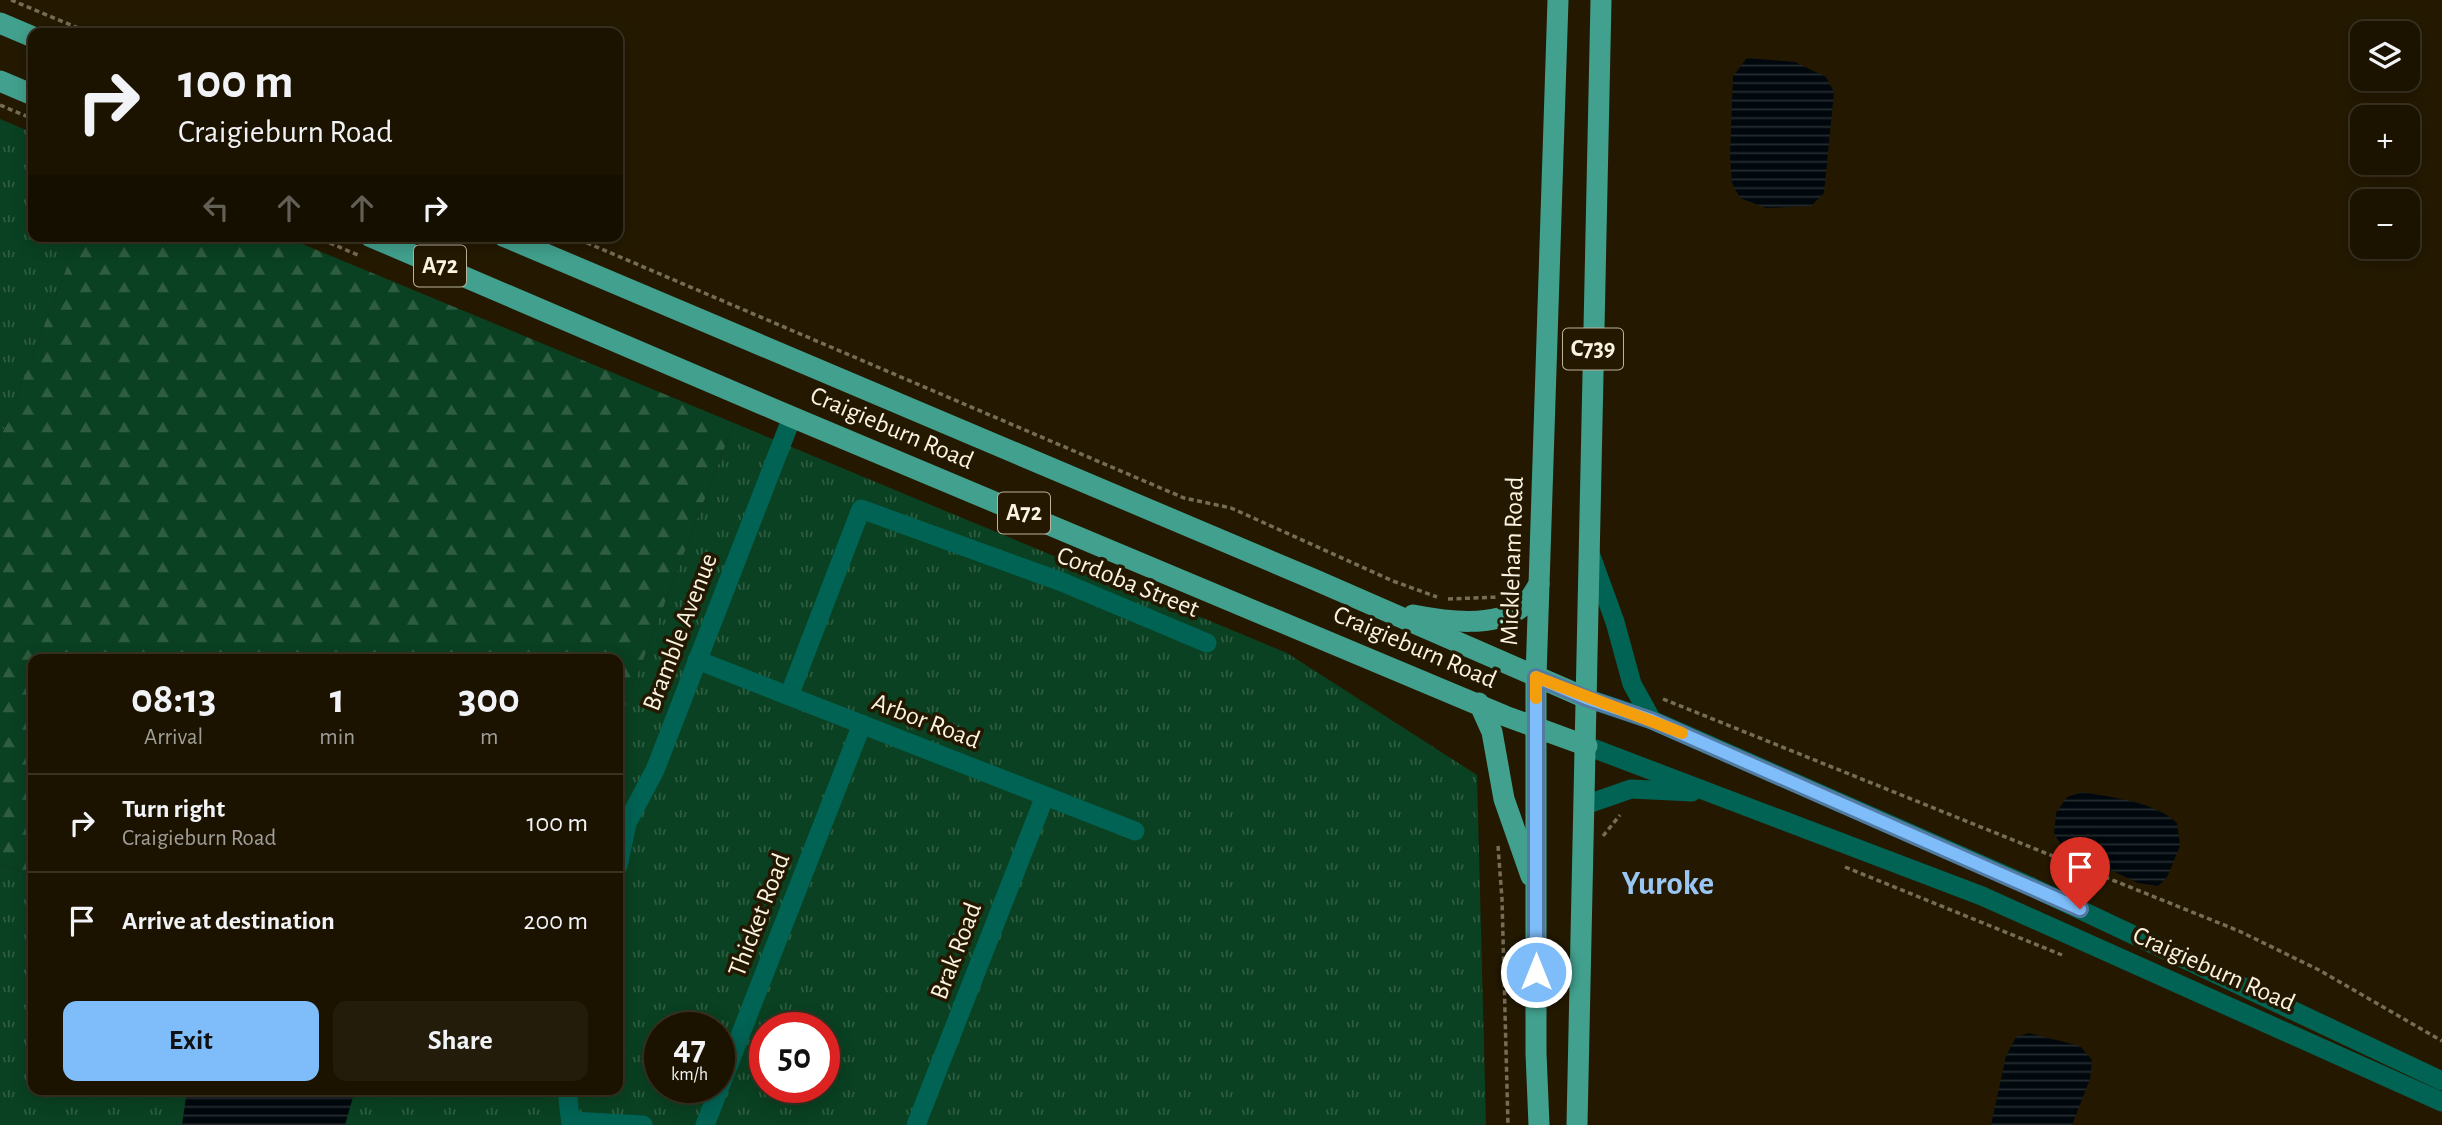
<!DOCTYPE html>
<html lang="en">
<head>
<meta charset="utf-8">
<style>
	:root { --surface:#1b1300; --page:#241c0a; --text:#f1f3f6; --muted:#a09e99; --line:#393222; --accent:#7fbdfa }
	body { margin:0; font-family:"Alegreya Sans",sans-serif; background:var(--page); color:var(--text); height:100vh; display:flex; flex-direction:column; font-size:26px; white-space:nowrap }
	* { box-sizing:border-box; margin:0 }
	p { font-size:23px; color:var(--muted) }
	.icon { flex:none; width:38px; height:38px; fill:none; stroke:currentColor; stroke-width:2; stroke-linecap:round; stroke-linejoin:round }
	.map { position:relative; flex:1; overflow:hidden }
	.drawer { position:absolute; left:28px; top:654px; width:595px; height:441px; display:flex; flex-direction:column; background:var(--surface); border-radius:14px; box-shadow:0 4px 18px #0003,0 0 0 2px var(--line) }
	.drawer>* { flex:none }
	.top-card { position:absolute; left:28px; top:28px; width:595px; height:214px; border-radius:14px; box-shadow:0 4px 18px #0003,0 0 0 2px var(--line); background:#1b1300; color:var(--text); overflow:hidden }
	.tools { position:absolute; left:2350px; top:21px; display:grid; gap:14px }
	.tools a { display:grid; place-items:center; width:70px; height:70px; border-radius:14px; background:var(--surface); box-shadow:0 4px 18px #0003,0 0 0 2px var(--line); font-size:35px }
	.speed { position:absolute; left:644px; top:1012px; display:flex; gap:14px; font-size:35px; font-weight:700; text-align:center }
	.speed>* { display:grid; place-content:center; width:91px; height:91px; border-radius:50%; background:var(--surface); box-shadow:0 4px 18px #0003,0 0 0 2px var(--line); line-height:1 }
	.speed small { font-size:18px; font-weight:400 }
	.speed .limit { border:10px solid #d22; background:#fff; color:#111 }
	.pin { position:absolute; display:grid; place-items:center; width:60px; height:60px; color:#fff; margin:-72px -30px; border-radius:50% 50% 50% 0; rotate:-45deg; box-shadow:0 0 7px #0007 }
	.pin .icon { rotate:45deg }
	.me { position:absolute; width:77px; margin:-38px; rotate:0deg; stroke-linejoin:round; filter:drop-shadow(0 0 5px #0008) }
	.turn { display:flex; align-items:center; gap:24px; height:147px; padding:0 35px; font-size:32px }
	.turn .icon { width:91px; height:91px; stroke-width:2.5 }
	.turn b { display:block; font-size:49px; line-height:60px }
	.lanes { display:flex; align-items:center; height:66px; padding:0 35px; background:#0003; justify-content:center; gap:35px; direction:ltr }
	.lanes .off { opacity:.35 }
	.eta { display:flex; justify-content:space-evenly; align-items:center; height:119px; text-align:center }
	.eta b { font-size:42px; font-weight:700; line-height:49px }
	.action { display:flex; gap:14px; margin-top:auto; padding:14px 35px }
	.action a { flex:1; height:80px; border-radius:14px; background:var(--accent); color:#111; font-size:28px; font-weight:700; line-height:80px; text-align:center }
	.action a+a { background:var(--page); color:var(--text) }
	ul { padding:0; list-style:none }
	li { display:flex; align-items:center; gap:21px; height:98px; padding:0 35px; border-top:2px solid var(--line) }
	li div { flex:1 }
	li b { display:block; font-size:26px }
	li em { font-style:normal }
	.map>svg:first-child { display:block }
	.grass { fill:url(#grass-tufts); fill-rule:evenodd }
	.forest { fill:url(#forest-firs) }
	.water { fill:url(#water-rules) }
	.lines { fill:none; stroke-linecap:round; stroke-linejoin:round }
	.path { stroke:#766d56; stroke-width:3.5; stroke-dasharray:5 3.5; stroke-linecap:butt }
	.minor { stroke:#006354; stroke-width:19 }
	.major { stroke:#42a18e; stroke-width:21 }
	.route-casing { stroke:#537ba2; stroke-width:18 }
	.route { stroke:#7fbdfa; stroke-width:12 }
	.slow { stroke:#f59e0b; stroke-width:12 }
	.labels { text-anchor:middle; dominant-baseline:central; stroke-width:7; stroke-linejoin:round; paint-order:stroke }
	.shield { fill:#241900; stroke:#bab29e; stroke-width:2 }
	.shield-label { font-size:24px; font-weight:bold; fill:#faf3e1 }
	.street-label { font-size:26px; fill:#faf3e1; stroke:#241900 }
	.district-label { font-size:33px; font-weight:bold; fill:#99c6f3; stroke:#241900 }
</style>
</head>
<body>
<div class="map">
<svg width="2442" height="1125" viewBox="0 0 2442 1125">
	<defs>
		<pattern id="grass-tufts" width="24" height="20" patternUnits="userSpaceOnUse" patternTransform="scale(1.75)"><rect width="24" height="20" fill="#0a4122"/><path d="M3 7l-1-3M5 7V3M7 7l1-3M15 17l-1-3M17 17v-4M19 17l1-3" fill="none" stroke="#2f5d42"/></pattern>
		<pattern id="forest-firs" width="22" height="20" patternUnits="userSpaceOnUse" patternTransform="scale(1.75)"><rect width="22" height="20" fill="#0a4122"/><path d="M5 1l3.5 6h-7zM16 11l3.5 6h-7z" fill="#2f5d42"/></pattern>
		<pattern id="water-rules" width="6" height="5" patternUnits="userSpaceOnUse" patternTransform="scale(1.75)"><rect width="6" height="5" fill="#00080d"/><path d="M0 2.5h6" fill="none" stroke="#262c30"/></pattern>
	</defs>
	<rect width="100%" height="100%" fill="#241900"/>
	<g class="grass">
		<path d="M0,119L33,133V236H79L0,439Z"/>
		<path d="M734,423L1287,653L1477,775L1486,1125H0V864L33,876V1090H618V725ZM660,1027H719V1087H660ZM765,1027H824V1087H765Z"/>
	</g>
	<path class="forest" d="M79,236H283L734,423L618,725V660H33V876L0,864V439Z"/>
	<g class="water">
		<path d="M1747,58L1795,62L1826,77L1834,92L1824,193L1811,206L1766,208L1740,198L1732,183L1730,155L1733,76Z"/>
		<path d="M2083,792C2114,798 2153,801 2177,823L2180,846L2167,877L2158,886L2138,883L2063,847L2054,834L2056,813L2067,797Z"/>
		<path d="M2029,1033L2080,1046L2092,1060L2090,1079L2072,1125H1991L2006,1056L2016,1037Z"/>
		<path d="M187,1090H355L345,1125H182Z"/>
	</g>
	<g class="lines">
		<g class="path">
			<path d="M11,0L90,33"/>
			<path d="M0,105L33,119"/>
			<path d="M314,236L360,256"/>
			<path d="M571,236L1184,498L1231,508L1393,581L1437,597"/>
			<path d="M1448,599L1499,597"/>
			<path d="M1663,699L2239,931L2319,970L2442,1041"/>
			<path d="M1603,836L1620,815"/>
			<path d="M1498,846L1502,899L1508,1125"/>
			<path d="M1845,867L2062,955"/>
		</g>
		<g class="minor">
			<path d="M1590,553L1615,622L1632,684L1652,720"/>
			<path d="M697,660L1135,831"/>
			<path d="M789,696L861,509L1062,582L1207,643"/>
			<path d="M1586,698L1652,720L2032,887L2442,1081"/>
			<path d="M1587,746L1982,896L2442,1102"/>
			<path d="M1585,805L1631,789L1692,792"/>
			<path d="M618,866L627,823L655,770L792,417"/>
			<path d="M567,1090L571,1125"/>
			<path d="M572,1121L643,1125"/>
			<path d="M705,1125L862,724"/>
			<path d="M916,1125L1045,796"/>
		</g>
		<g class="major">
			<path d="M0,23L33,37"/>
			<path d="M0,81L33,95"/>
			<path d="M369,236L792,417L1505,716L1587,746"/>
			<path d="M503,236L1313,579L1586,698"/>
			<path d="M1413,615C1444,621 1495,629 1523,606C1530,600 1534,592 1539,584"/>
			<path d="M1479,703L1492,732L1504,799L1531,876"/>
			<path d="M1539,1125L1536,1053V677L1558,0"/>
			<path d="M1577,1125L1601,0"/>
		</g>
	</g>
	<g class="lines">
		<defs>
			<path id="route" d="M1536,972V677L1586,698L1651,720L2080,909"/>
		</defs>
		<use href="#route" class="route-casing"/>
		<use href="#route" class="route"/>
		<path class="slow" d="M1536,698V677L1682,733"/>
	</g>
	<g class="labels">
		<g class="shield">
			<rect x="414" y="245.5" width="52" height="41" rx="5"/>
			<rect x="1563" y="328.5" width="60" height="41" rx="5"/>
			<rect x="998" y="492.5" width="52" height="41" rx="5"/>
		</g>
		<g class="shield-label">
			<text x="440" y="266">A72</text>
			<text x="1593" y="349">C739</text>
			<text x="1024" y="513">A72</text>
		</g>
		<g class="street-label">
			<text transform="translate(892 428) rotate(23)">Craigieburn Road</text>
			<text transform="translate(1512 561) rotate(-88)">Mickleham Road</text>
			<text transform="translate(1128 582) rotate(22)">Cordoba Street</text>
			<text transform="translate(680 632) rotate(-69)">Bramble Avenue</text>
			<text transform="translate(1415 647) rotate(23)">Craigieburn Road</text>
			<text transform="translate(926 721) rotate(21)">Arbor Road</text>
			<text transform="translate(759 915) rotate(-69)">Thicket Road</text>
			<text transform="translate(956 951) rotate(-69)">Brak Road</text>
			<text transform="translate(2214 969) rotate(24)">Craigieburn Road</text>
		</g>
		<g class="district-label">
			<text x="1668" y="884">Yuroke</text>
		</g>
	</g>
</svg>
<div class="tools">
<a><svg class="icon" aria-label="layers" viewBox="0 0 24 24"><path d="M12 4l9 5-9 5-9-5zM3 14l9 5 9-5"/></svg></a>
<a>+</a>
<a>−</a>
</div>
<div class="speed"><div>47<small>km/h</small></div><div class="limit">50</div></div>
<div class="pin" style="left:2080px;top:909px;background:#d93025"><svg class="icon" aria-label="arrive" viewBox="0 0 24 24"><path d="M6 21V4h12l-3 4 3 4H6"/></svg></div>
<svg class="me" style="left:1536px;top:972px" viewBox="-20 -20 40 40"><circle r="17" fill="#7fbdfa" stroke="#fff" stroke-width="3"/><path d="M0-11L8 9 0 5-8 9z" fill="#fff"/></svg>
<div class="top-card">
<div class="turn"><svg class="icon" aria-label="right" viewBox="0 0 24 24"><path d="M7 20v-9h11M14 6l5 5-5 5"/></svg><div><b>100 m</b>Craigieburn Road</div></div>
<div class="lanes"><svg class="icon off" aria-label="left" viewBox="0 0 24 24"><path d="M17 20v-9H6M10 6l-5 5 5 5"/></svg><svg class="icon off" aria-label="ahead" viewBox="0 0 24 24"><path d="M12 20V5M6 11l6-6 6 6"/></svg><svg class="icon off" aria-label="ahead" viewBox="0 0 24 24"><path d="M12 20V5M6 11l6-6 6 6"/></svg><svg class="icon" aria-label="right" viewBox="0 0 24 24"><path d="M7 20v-9h11M14 6l5 5-5 5"/></svg></div>
</div>
<section class="drawer">
<div class="eta">
<div><b>08:13</b><p>Arrival</p></div>
<div><b>1</b><p>min</p></div>
<div><b>300</b><p>m</p></div>
</div>
<ul>
<li><svg class="icon" aria-label="right" viewBox="0 0 24 24"><path d="M7 20v-9h11M14 6l5 5-5 5"/></svg><div><b>Turn right</b><p>Craigieburn Road</p></div><em>100 m</em></li>
<li><svg class="icon" aria-label="arrive" viewBox="0 0 24 24"><path d="M6 21V4h12l-3 4 3 4H6"/></svg><div><b>Arrive at destination</b></div><em>200 m</em></li>
</ul>
<div class="action"><a>Exit</a><a>Share</a></div>
</section>
</div>
</body>
</html>
